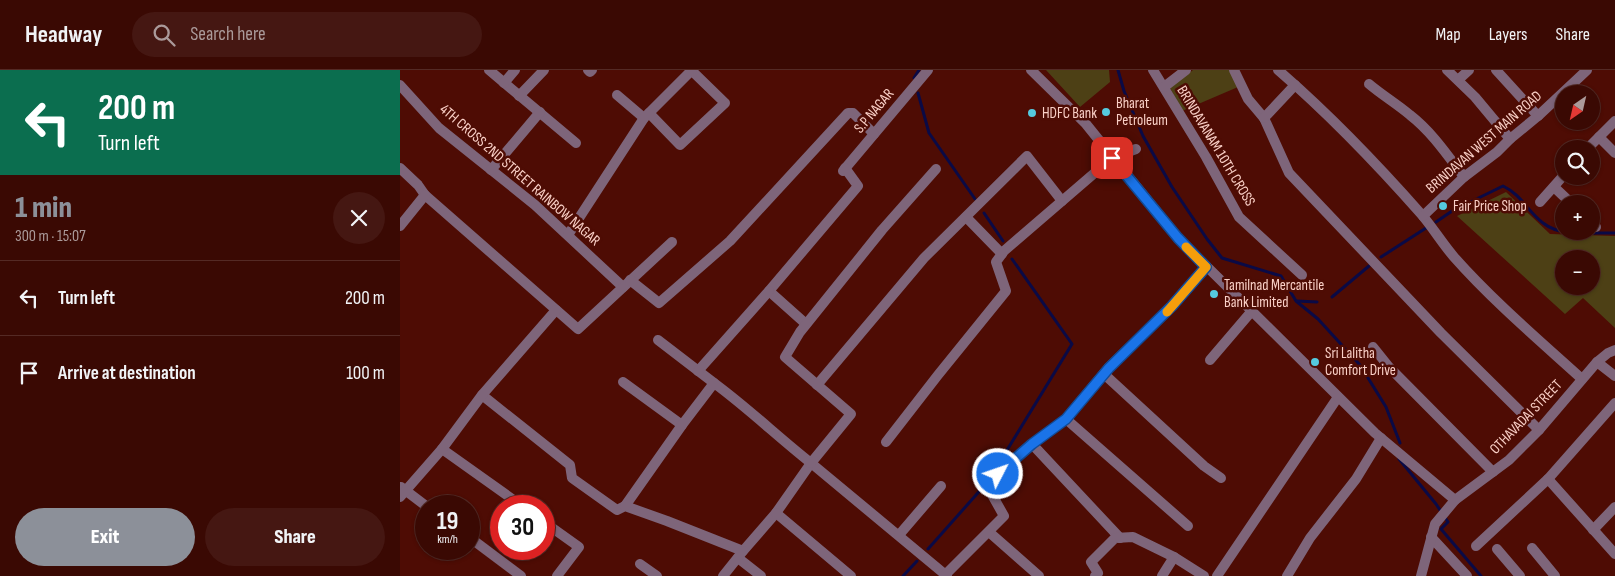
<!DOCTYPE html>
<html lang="en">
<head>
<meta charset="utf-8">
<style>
	:root { --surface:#3a0903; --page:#451712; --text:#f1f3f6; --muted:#ab9a9a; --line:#542a25; --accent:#8c9099 }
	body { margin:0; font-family:"Sofia Sans Condensed",sans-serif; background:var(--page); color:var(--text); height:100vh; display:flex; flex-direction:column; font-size:19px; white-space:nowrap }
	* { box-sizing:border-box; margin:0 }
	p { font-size:16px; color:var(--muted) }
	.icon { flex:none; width:28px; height:28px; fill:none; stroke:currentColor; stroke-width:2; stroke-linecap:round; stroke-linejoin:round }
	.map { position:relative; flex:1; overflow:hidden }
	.panel { display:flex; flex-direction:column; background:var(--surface); width:400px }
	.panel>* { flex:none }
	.banner { background:#0b6e4f; color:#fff; overflow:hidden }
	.needle { width:32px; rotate:214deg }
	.tools { position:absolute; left:1155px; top:15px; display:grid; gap:10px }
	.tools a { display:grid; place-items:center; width:45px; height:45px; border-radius:50%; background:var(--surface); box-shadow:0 1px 4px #0004,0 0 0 1px var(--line); font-size:25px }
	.speed { position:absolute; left:15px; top:425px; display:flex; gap:10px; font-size:25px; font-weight:700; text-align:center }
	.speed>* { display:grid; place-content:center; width:65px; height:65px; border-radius:50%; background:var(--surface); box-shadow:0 1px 4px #0004,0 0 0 1px var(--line); line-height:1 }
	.speed small { font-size:12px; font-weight:400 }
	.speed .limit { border:8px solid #d22; background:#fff; color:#111 }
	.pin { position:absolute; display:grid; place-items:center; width:42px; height:42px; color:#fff; margin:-21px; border-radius:10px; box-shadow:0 2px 8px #0006 }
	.me { position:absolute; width:55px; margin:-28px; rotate:49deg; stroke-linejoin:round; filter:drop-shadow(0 0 4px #0008) }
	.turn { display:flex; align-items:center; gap:18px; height:105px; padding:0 15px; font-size:22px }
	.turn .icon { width:65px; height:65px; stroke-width:2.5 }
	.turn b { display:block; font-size:35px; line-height:42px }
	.round { display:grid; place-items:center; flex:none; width:52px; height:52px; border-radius:26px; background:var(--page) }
	.headline { display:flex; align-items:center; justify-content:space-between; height:85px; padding:0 15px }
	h1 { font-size:30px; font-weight:800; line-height:38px; color:var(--accent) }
	.cta { display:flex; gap:10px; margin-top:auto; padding:10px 15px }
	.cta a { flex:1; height:58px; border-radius:30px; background:var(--accent); color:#fff; font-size:20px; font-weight:800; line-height:58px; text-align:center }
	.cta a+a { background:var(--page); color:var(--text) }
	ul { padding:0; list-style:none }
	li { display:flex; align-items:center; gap:15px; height:75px; padding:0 15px; border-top:1px solid var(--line) }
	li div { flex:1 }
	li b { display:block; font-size:19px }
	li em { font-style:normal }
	header { display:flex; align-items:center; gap:30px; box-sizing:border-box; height:70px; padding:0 25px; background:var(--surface); border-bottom:1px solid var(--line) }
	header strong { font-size:24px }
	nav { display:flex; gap:28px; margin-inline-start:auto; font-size:18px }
	.search { width:350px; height:45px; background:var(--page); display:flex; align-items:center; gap:12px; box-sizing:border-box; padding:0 18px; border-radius:28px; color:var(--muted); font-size:19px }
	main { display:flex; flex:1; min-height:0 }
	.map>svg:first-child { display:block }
	.green { fill:#4d4015; fill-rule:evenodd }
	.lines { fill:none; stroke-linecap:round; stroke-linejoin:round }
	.stream { stroke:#0a0a46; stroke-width:3 }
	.minor { stroke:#7e657a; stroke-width:10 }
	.tertiary { stroke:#7e657a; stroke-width:10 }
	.route-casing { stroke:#114b97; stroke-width:12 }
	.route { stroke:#1a73e8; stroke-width:9 }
	.slow { stroke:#f59e0b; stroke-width:9 }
	.poi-dot { fill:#55cadf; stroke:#4e0c04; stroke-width:2 }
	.labels { text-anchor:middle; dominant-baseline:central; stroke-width:5; stroke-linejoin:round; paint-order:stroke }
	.poi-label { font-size:15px; fill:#fad0c7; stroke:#4e0c04; text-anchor:start }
	.street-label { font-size:15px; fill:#fad0c7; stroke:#4e0c04 }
</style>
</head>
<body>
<header>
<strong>Headway</strong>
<div class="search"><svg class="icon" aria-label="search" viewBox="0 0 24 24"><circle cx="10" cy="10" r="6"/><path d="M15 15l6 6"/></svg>Search here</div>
<nav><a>Map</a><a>Layers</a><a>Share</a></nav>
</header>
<main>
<section class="panel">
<div class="banner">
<div class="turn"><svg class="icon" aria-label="left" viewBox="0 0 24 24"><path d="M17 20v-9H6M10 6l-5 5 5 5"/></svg><div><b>200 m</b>Turn left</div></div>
</div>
<div class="headline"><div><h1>1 min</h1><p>300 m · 15:07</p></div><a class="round"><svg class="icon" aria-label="close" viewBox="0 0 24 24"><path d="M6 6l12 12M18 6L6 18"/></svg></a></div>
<ul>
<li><svg class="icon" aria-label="left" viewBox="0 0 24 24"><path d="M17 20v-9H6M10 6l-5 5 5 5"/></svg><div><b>Turn left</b></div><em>200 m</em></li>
<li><svg class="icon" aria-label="arrive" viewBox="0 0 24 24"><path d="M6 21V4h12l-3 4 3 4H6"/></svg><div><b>Arrive at destination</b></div><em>100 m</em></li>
</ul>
<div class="cta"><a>Exit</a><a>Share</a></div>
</section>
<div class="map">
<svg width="1215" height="506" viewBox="0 0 1215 506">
	<rect width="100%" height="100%" fill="#4e0c04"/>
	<g class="green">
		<path d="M646,0H709L710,12L680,37Z"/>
		<path d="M793,0H829L838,17L782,41L770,18Z"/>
		<path d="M1106,122L1150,164L1215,166V258L1183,228L1165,244L1057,146ZM1164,189H1191V216H1164Z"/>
	</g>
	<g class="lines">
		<g class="stream">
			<path d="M718,0L724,21L743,66L772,117L807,169L822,188L881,206L896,231L918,249L960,295L986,337L1000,373"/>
			<path d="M514,8L519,0"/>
			<path d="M518,23L529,63L575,129"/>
			<path d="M584,143L603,171"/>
			<path d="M1036,152L1052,141L1103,116C1122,125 1127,141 1143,153C1162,168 1192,162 1215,163"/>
			<path d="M981,187L1026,158"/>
			<path d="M932,227L969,196"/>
			<path d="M897,231L917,232"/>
			<path d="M999,389L1036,434L1048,452L1041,459L1081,506"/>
			<path d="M593,403L672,274L612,189"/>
			<path d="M528,479L584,416"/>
			<path d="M503,506L517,491"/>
		</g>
		<g class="minor">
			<path d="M89,0L176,73"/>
			<path d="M188,0L190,2L192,0"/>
			<path d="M753,0L806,87L839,147L902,205"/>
			<path d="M834,0L848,29L864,48L889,103L1041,263L1139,360"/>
			<path d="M878,0C929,44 977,94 1022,145C1033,158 1042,173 1054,187C1093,231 1139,270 1182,309"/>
			<path d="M1047,0L1075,27L1110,69"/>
			<path d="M1096,0L1138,46"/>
			<path d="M1058,10L1069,0"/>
			<path d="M104,13L115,0"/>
			<path d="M969,14C982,25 997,34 1010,45C1032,62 1048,86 1064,107"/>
			<path d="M0,15L39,58L135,135L223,217"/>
			<path d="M764,17L786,0"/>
			<path d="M217,25L244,48"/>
			<path d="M119,26L144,0"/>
			<path d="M249,43L280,75L325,33L291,0"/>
			<path d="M864,48L895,15"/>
			<path d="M1199,67L1215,83"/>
			<path d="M1187,79L1215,51"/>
			<path d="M0,98L18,115L25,125L178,259L272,172"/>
			<path d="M91,100L140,42"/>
			<path d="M443,101L528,0"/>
			<path d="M1154,117L1172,134"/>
			<path d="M1140,132L1164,105"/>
			<path d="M1023,146L1064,107L1097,82L1110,69L1138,46L1187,0"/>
			<path d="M566,147L602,184"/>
			<path d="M1191,152L1196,157"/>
			<path d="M0,156L25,125"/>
			<path d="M168,165L244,48L292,0"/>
			<path d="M230,210L259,233L330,171L448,43H453L474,64"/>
			<path d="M406,254L369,221L458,116L445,98"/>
			<path d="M258,270L314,313"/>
			<path d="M973,277L989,297L1093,402"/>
			<path d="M810,290L851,242"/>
			<path d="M1197,292L1215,306"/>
			<path d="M298,301L369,221"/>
			<path d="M704,304L804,396L821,408"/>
			<path d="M223,312L282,355"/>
			<path d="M417,315L524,188L627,86L662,131"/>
			<path d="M82,325L170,395L172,408L217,440L225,436L267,451L343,481L376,443L411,393L547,506"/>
			<path d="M666,349L788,456"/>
			<path d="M486,372L538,305L606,221L596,192L604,181L712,88L736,79"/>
			<path d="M632,374L720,468"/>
			<path d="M42,379L122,436"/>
			<path d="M1148,409L1215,484"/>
			<path d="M1,417L26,436"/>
			<path d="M0,427L42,379L82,325L156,240"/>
			<path d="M225,436L282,355L314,313C348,338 378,367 411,393L451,344L385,287L400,262L482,160L536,99"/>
			<path d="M376,443L451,506"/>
			<path d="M144,452L179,477L157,506"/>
			<path d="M1193,460L1215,437"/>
			<path d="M589,462L639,506"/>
			<path d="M499,465L541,416"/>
			<path d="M69,467L121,506"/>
			<path d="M1031,467L1067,506"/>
			<path d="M1076,476L1148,409L1215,333"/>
			<path d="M1132,478L1155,506"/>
			<path d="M1097,479L1120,506"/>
			<path d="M338,488L361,506"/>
			<path d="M240,494L257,506"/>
			<path d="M323,506L343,481"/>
			<path d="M544,506L604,446L586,414L632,374L666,349L709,297L772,236L806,197"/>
			<path d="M695,506L698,503L691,492L715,468L733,467L774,487L804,506"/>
			<path d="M762,506L774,487"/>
			<path d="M817,506L938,327"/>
			<path d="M887,506L910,468L956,409L981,368"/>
			<path d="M1021,506L1035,454L1055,430"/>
		</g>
		<path class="tertiary" d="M631,0L686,54L778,168L975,363L1055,430L1109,390L1139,360L1197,292L1208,283L1215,280"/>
	</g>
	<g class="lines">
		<defs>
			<path id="route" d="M598,404L632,374L666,349L709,298L772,236L806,197L778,168L712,88"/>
		</defs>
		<use href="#route" class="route-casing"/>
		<use href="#route" class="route"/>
		<path class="slow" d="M767,242L806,197L786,177"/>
	</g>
	<g class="poi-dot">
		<circle cx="706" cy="42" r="5"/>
		<circle cx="632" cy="43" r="5"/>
		<circle cx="1043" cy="136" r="5"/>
		<circle cx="814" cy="224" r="5"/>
		<circle cx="915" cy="292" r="5"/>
	</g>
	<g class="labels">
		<g class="poi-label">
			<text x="716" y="33">Bharat<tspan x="716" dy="17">Petroleum</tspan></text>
			<text x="642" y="43">HDFC Bank</text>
			<text x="1053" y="136">Fair Price Shop</text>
			<text x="824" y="215">Tamilnad Mercantile<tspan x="824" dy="17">Bank Limited</tspan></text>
			<text x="925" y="283">Sri Lalitha<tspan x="925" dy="17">Comfort Drive</tspan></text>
		</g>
		<g class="street-label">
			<text transform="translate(474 41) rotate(-50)">S.P NAGAR</text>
			<text transform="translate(1084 72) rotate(-41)">BRINDAVAN WEST MAIN ROAD</text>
			<text transform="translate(816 76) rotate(59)">BRINDAVANAM 10TH CROSS</text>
			<text transform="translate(120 105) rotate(41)">4TH CROSS 2ND STREET RAINBOW NAGAR</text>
			<text transform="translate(1126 347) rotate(-46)">OTHAVADAI STREET</text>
		</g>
	</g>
</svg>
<div class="tools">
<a><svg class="needle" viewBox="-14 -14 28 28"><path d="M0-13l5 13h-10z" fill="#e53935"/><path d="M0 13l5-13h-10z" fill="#ab9a9a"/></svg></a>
<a><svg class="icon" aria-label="search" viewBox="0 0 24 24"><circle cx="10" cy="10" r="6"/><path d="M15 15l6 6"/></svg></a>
<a>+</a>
<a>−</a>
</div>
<div class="speed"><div>19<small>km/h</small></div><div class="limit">30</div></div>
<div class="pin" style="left:712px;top:88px;background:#d93025"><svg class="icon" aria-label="arrive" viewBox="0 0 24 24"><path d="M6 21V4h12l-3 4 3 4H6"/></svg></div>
<svg class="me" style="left:598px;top:404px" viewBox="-20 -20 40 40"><circle r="17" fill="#1a73e8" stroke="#fff" stroke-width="3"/><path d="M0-11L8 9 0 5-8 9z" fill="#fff"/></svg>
</div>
</main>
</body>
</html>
